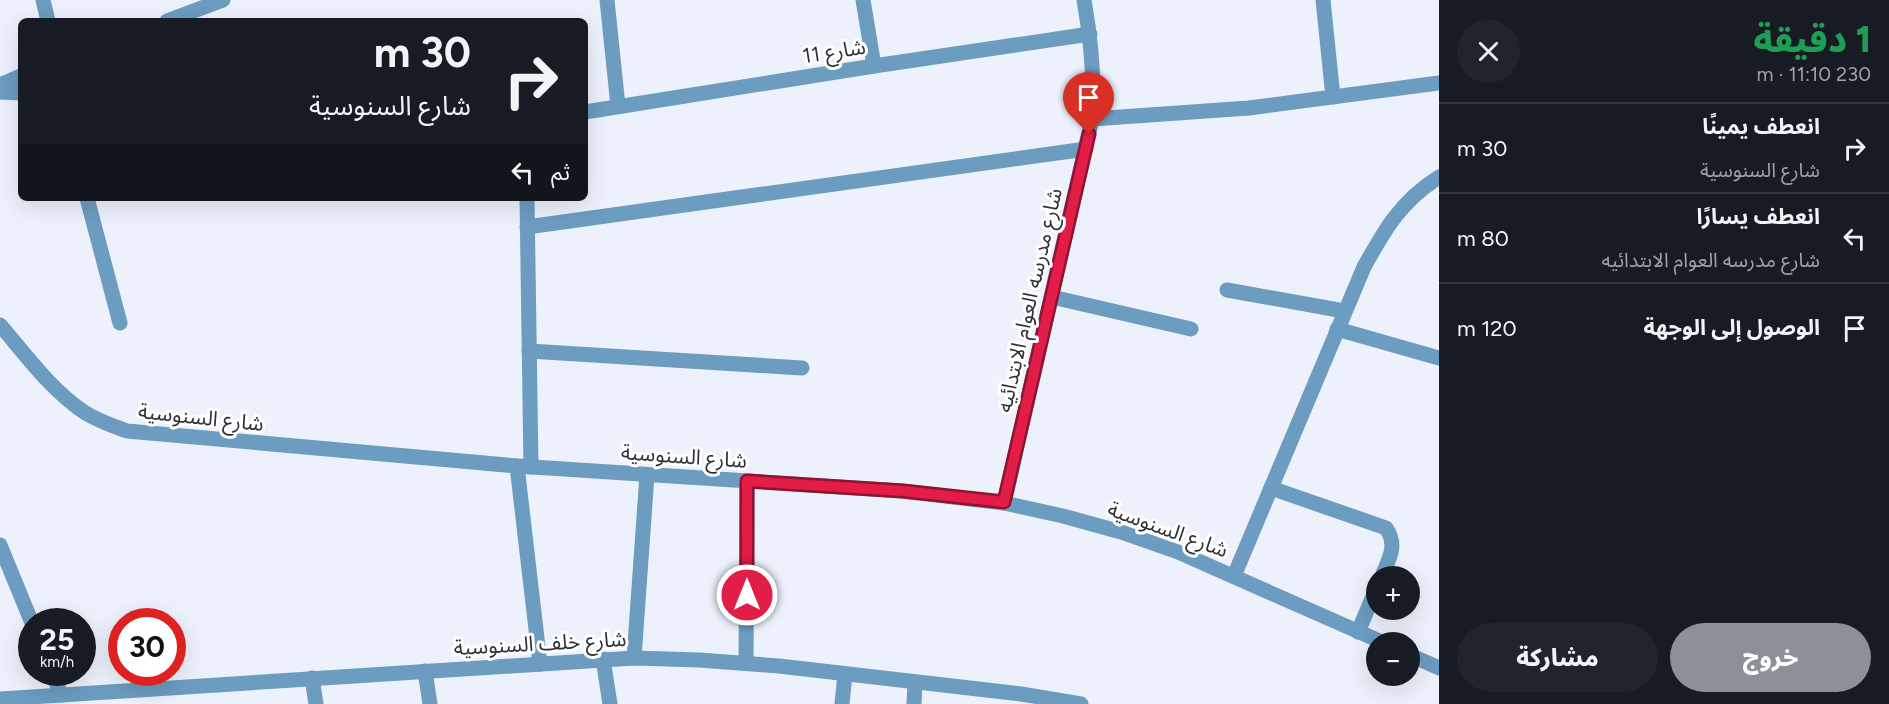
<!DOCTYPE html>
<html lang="ar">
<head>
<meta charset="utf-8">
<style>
	:root { --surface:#171b24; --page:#20242c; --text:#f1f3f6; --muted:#9ea1a6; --line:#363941; --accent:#8c9099 }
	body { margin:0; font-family:Figtree,"Noto Sans Arabic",sans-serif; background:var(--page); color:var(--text); direction:rtl; height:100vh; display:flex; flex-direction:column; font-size:22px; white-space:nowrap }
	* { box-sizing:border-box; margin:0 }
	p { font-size:20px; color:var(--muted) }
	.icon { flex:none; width:33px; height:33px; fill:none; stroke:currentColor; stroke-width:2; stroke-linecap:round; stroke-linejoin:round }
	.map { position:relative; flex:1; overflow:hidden; direction:ltr }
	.sheet { display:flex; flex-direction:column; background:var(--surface); width:450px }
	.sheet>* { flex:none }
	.hud { position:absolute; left:18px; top:18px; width:570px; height:183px; border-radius:9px; box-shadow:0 6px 24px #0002; direction:rtl; background:#171b24; color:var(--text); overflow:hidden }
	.controls { position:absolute; left:1366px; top:566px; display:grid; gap:12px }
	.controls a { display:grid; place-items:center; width:54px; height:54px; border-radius:50%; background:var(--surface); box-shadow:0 6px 24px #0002; font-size:30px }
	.speed { position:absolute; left:18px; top:608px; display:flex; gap:12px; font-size:30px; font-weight:700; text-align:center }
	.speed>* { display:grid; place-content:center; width:78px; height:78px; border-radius:50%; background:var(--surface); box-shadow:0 6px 24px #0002; line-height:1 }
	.speed small { font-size:15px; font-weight:400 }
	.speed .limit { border:9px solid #d22; background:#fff; color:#111 }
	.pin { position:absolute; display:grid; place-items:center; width:51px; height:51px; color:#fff; margin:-62px -26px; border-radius:50% 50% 50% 0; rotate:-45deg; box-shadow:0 0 6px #0007 }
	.pin .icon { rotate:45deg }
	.me { position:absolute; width:66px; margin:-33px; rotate:0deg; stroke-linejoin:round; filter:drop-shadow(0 0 4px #0008) }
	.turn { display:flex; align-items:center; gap:21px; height:126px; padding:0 18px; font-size:27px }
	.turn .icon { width:78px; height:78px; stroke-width:2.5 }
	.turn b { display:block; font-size:42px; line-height:51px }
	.then { display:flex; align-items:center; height:57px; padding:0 18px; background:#0003; gap:12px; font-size:22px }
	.round { display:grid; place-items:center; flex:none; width:63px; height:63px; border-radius:32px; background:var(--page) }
	.summary { display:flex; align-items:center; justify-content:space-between; height:102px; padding:0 18px }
	h1 { font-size:36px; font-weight:800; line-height:45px; color:#1e9e55 }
	.primary-button { display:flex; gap:12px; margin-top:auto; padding:12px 18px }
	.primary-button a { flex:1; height:69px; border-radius:36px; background:var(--accent); color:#fff; font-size:24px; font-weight:800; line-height:69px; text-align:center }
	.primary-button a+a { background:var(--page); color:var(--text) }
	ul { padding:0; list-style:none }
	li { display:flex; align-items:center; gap:18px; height:90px; padding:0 18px; border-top:2px solid var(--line) }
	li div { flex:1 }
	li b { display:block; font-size:22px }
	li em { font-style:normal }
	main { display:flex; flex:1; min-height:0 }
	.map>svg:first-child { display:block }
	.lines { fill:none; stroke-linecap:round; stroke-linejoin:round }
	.minor { stroke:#6c9cc0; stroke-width:15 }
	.route-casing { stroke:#92132f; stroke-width:15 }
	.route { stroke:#e11d48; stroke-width:10 }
	.labels { text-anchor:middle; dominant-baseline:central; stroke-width:6; stroke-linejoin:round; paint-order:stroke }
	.street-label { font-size:21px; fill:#2f3135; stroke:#fff }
</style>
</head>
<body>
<main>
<section class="sheet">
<div class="summary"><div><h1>1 دقيقة</h1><p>230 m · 11:10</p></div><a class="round"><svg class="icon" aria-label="close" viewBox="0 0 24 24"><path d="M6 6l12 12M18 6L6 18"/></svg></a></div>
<ul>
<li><svg class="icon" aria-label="right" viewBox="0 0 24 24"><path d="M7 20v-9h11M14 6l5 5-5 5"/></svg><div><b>انعطف يمينًا</b><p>شارع السنوسية</p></div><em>30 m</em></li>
<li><svg class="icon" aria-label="left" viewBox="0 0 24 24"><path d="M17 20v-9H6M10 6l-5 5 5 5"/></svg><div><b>انعطف يسارًا</b><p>شارع مدرسه العوام الابتدائيه</p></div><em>80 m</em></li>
<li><svg class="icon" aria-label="arrive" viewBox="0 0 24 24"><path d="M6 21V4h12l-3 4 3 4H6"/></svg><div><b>الوصول إلى الوجهة</b></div><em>120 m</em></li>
</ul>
<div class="primary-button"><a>خروج</a><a>مشاركة</a></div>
</section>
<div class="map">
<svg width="1439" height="704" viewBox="0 0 1439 704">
	<rect width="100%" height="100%" fill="#ecf1fb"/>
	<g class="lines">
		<g class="minor">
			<path d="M43,0L48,21"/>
			<path d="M607,0L618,106"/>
			<path d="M863,0L874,66"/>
			<path d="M1323,0L1333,97"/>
			<path d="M167,21L223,0"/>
			<path d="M0,85L21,76"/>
			<path d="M0,92L21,93"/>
			<path d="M585,112L874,66L1090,34"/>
			<path d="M1092,119L1249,108L1439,83"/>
			<path d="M87,198L120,323"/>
			<path d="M527,198L531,467"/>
			<path d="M527,227L1086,149"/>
			<path d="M1227,290L1344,311"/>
			<path d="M1052,297L1191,329"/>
			<path d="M0,325C26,355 51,390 84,412C98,421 113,426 127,431L517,466L902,491L1004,503L1063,516L1121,532L1178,552L1382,642"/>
			<path d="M1337,329L1439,358"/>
			<path d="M529,351L802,368"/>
			<path d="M517,466L540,664"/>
			<path d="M1271,488L1386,528C1398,545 1389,559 1382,576"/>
			<path d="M1004,503L1092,119C1095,78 1091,40 1084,0"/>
			<path d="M0,545L32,623"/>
			<path d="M1234,576L1364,267C1385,229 1401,201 1439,177"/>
			<path d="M1358,632L1377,587"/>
			<path d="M1410,655L1439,668"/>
			<path d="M634,658L647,475"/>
			<path d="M603,659L610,704"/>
			<path d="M746,663L747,481"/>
			<path d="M425,671L430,704"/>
			<path d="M52,672L61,695"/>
			<path d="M312,678L316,704"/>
			<path d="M0,699L634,658L699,660L779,666L1021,694L1081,704"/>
			<path d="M842,704L845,674"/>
			<path d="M914,704L915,682"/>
		</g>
	</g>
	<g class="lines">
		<defs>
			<path id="route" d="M747,595V481L903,491L1004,502L1089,134"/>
		</defs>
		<use href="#route" class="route-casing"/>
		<use href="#route" class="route"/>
	</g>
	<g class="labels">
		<g class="street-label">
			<text transform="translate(834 51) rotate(-9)">شارع 11</text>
			<text transform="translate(1029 300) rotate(-77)">شارع مدرسه العوام الابتدائيه</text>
			<text transform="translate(201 417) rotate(6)">شارع السنوسية</text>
			<text transform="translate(684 456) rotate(4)">شارع السنوسية</text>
			<text transform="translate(1168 529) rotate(20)">شارع السنوسية</text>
			<text transform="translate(540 643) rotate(-3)">شارع خلف السنوسية</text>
		</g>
	</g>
</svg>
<div class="controls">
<a>+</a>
<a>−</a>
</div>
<div class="speed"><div>25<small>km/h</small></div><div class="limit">30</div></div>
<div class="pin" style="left:1089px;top:134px;background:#d93025"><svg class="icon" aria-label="arrive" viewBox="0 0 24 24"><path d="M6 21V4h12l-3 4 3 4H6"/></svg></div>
<svg class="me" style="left:747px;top:595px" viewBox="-20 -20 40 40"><circle r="17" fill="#e11d48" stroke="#fff" stroke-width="3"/><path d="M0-11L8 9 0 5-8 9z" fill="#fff"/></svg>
<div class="hud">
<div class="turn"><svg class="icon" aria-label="right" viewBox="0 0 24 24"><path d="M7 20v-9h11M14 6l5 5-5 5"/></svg><div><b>30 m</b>شارع السنوسية</div></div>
<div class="then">ثم<svg class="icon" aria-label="left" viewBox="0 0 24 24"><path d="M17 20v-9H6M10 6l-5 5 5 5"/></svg></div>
</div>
</div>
</main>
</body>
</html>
